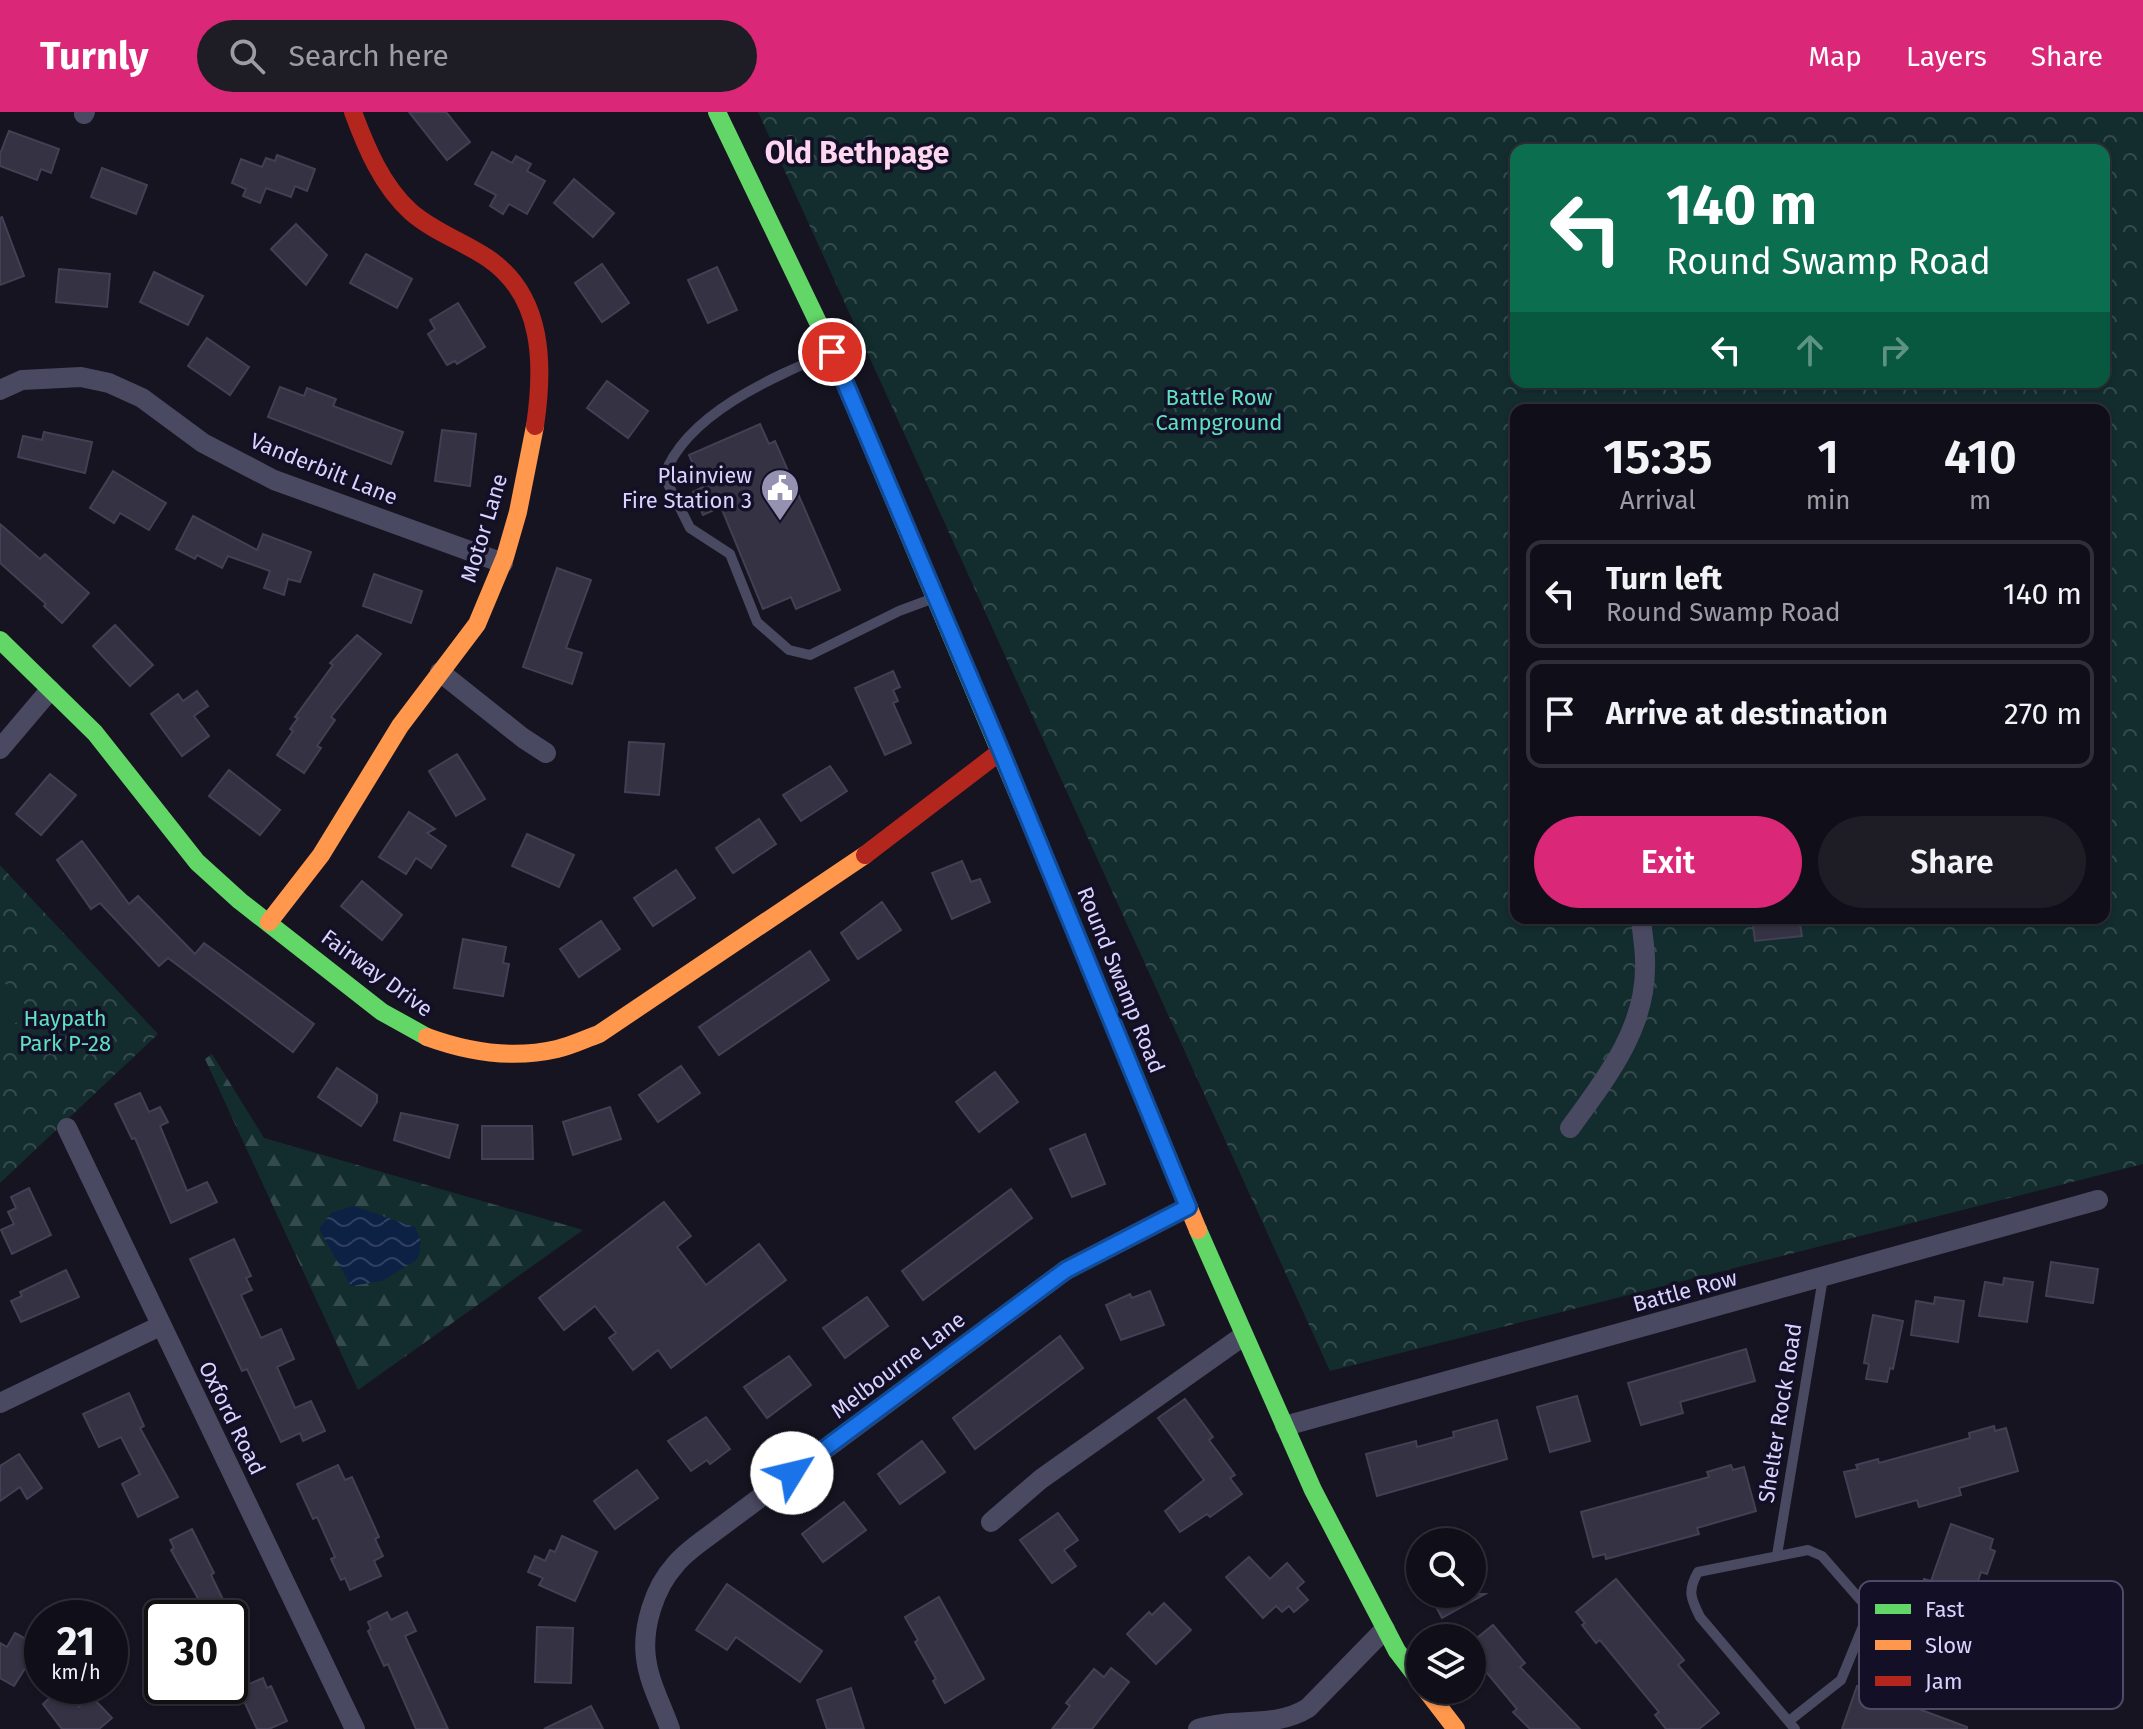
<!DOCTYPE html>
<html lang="en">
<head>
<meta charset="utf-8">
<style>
	:root { --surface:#100f19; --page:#1e1d26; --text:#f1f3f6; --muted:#9c9ca2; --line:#302f38; --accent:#db2777 }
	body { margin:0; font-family:"Fira Sans",sans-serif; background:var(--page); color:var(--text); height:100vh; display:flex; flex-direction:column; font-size:30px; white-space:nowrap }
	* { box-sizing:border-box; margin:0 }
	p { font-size:26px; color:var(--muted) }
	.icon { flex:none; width:44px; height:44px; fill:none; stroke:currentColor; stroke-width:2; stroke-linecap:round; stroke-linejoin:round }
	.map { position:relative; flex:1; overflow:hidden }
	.sheet { position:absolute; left:1510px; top:292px; width:600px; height:520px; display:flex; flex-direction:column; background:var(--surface); border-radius:16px; box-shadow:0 2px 6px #0004,0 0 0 2px var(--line) }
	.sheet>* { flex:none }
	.banner { position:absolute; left:1510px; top:32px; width:600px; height:244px; border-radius:16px; box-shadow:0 2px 6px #0004,0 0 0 2px var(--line); background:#0b6e4f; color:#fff; overflow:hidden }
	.fabs { position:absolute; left:1406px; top:1416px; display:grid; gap:16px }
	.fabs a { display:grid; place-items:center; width:80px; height:80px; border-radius:50%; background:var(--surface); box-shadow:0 2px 6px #0004,0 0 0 2px var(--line); font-size:40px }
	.speed { position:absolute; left:24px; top:1488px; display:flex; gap:16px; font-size:40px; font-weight:700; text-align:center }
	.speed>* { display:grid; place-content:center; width:104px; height:104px; border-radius:50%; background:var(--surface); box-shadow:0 2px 6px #0004,0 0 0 2px var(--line); line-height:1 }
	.speed small { font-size:20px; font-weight:400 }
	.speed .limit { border:4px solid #111; border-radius:12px; background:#fff; color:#111 }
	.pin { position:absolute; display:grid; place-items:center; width:68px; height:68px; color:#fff; margin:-34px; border:4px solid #fff; border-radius:50%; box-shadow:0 2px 8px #0007 }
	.me { position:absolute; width:88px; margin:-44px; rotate:54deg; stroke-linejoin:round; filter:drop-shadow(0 0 6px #0008) }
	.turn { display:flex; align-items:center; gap:28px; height:168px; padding:0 24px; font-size:36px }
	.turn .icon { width:104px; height:104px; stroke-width:2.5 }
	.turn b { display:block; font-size:56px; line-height:68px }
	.lanes { display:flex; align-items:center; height:76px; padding:0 24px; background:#0003; justify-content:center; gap:40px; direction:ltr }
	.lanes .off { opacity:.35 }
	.eta { display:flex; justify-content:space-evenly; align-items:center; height:136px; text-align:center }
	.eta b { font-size:48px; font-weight:600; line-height:56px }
	.action { display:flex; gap:16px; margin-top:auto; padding:16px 24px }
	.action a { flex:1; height:92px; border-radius:48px; background:var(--accent); color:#fff; font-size:32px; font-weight:600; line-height:92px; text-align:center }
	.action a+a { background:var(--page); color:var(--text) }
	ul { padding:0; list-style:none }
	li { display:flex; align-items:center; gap:24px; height:108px; margin:0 16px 12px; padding:0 8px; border:4px solid var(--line); border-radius:16px }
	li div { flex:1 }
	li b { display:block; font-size:30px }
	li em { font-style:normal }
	header { display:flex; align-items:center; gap:48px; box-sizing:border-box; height:112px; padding:0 40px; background:var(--accent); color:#fff }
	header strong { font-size:38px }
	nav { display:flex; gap:44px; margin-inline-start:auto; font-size:28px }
	.search { width:560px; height:72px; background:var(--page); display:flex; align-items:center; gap:20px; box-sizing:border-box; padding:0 28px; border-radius:44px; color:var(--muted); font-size:30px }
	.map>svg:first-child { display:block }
	.forest { fill:url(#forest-firs) }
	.park { fill:url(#park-crowns); fill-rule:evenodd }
	.pitch { fill:#132c2d }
	.water { fill:url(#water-waves) }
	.building { fill:#343243; stroke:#433f54; stroke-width:2 }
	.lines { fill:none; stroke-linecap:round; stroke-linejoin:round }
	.lane { stroke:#4a4962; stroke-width:10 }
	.street { stroke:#4a4962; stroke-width:20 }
	.fast { stroke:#63d668; stroke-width:18 }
	.slow { stroke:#ff974d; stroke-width:18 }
	.jam { stroke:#b3261e; stroke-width:18 }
	.route-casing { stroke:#114b97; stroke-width:20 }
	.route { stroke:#1a73e8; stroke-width:14 }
	.labels { text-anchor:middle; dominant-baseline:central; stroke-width:7; stroke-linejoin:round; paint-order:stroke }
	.park-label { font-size:22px; fill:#5fe0c0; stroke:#130f26 }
	.street-label { font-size:22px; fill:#d9d4ff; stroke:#130f26 }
	.poi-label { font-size:22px; fill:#d9d4ff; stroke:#130f26; text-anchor:end }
	.district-label { font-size:30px; font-weight:bold; fill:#ffd6f0; stroke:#130f26 }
	.key { fill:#130f26; stroke:#4e4a67; stroke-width:2 }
	.key-label { font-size:22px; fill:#d9d4ff }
</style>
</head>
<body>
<header>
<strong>Turnly</strong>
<div class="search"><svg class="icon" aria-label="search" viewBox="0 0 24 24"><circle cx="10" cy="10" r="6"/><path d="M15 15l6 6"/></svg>Search here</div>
<nav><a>Map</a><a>Layers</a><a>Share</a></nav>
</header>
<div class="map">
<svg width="2143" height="1617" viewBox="0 0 2143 1617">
	<defs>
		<pattern id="forest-firs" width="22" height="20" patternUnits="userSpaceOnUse" patternTransform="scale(2)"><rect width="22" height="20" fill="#132c2d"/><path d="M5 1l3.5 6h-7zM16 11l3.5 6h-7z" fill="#354a4c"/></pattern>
		<pattern id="park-crowns" width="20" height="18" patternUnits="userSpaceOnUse" patternTransform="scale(2)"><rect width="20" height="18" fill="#132c2d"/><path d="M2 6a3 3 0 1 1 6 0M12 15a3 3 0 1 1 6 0" fill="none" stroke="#354a4c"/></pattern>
		<pattern id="water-waves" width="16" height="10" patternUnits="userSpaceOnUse" patternTransform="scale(2)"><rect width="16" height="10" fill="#0d2144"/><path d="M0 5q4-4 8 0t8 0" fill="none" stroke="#304060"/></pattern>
	</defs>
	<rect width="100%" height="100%" fill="#161421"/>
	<path class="forest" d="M212,942L264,1026L583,1118L358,1278L205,947Z"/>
	<g class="park">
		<path d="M758,0H2143V1052L1330,1259ZM1516,38H2104V270H1516ZM1516,298H2104V806H1516Z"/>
		<path d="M0,753L158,922L0,1071Z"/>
	</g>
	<path class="pitch" d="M0,866L32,900L0,921Z"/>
	<path class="water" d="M353,1094L415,1115L421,1129L418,1147L382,1169L351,1174L319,1117L331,1101Z"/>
	<g class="building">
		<path d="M409,0H446L470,30L447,48Z"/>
		<path d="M9,19L59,37L51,61L41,57L37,68L0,54V42Z"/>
		<path d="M492,40L512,51L516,44L531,52L527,59L545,69L527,102L509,92L503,102L490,94L496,83L475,72Z"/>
		<path d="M277,43L315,57L307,79L295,74L291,85L266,76L260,91L243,84L246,77L232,71L241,47L262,55L266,46L275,49Z"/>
		<path d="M102,56L147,73L136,102L91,85Z"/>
		<path d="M574,67L614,101L593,125L554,91Z"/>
		<path d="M2,105L24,164L0,173V106Z"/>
		<path d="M296,112L327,143L306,173L271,137Z"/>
		<path d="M366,142L412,167L397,196L350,171Z"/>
		<path d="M602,152L629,191L602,210L575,171Z"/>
		<path d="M717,155L737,198L708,211L688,168Z"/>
		<path d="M59,157L110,162L107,195L56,190Z"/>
		<path d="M154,160L203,184L188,213L140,190Z"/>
		<path d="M458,191L485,235L457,252L455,249L447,253L428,222L435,217L430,208Z"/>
		<path d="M207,226L249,255L230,283L188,254Z"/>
		<path d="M607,269L648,299L628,326L587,296Z"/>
		<path d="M280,275L304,284L307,276L336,287L333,294L403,320L391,352L268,305Z"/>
		<path d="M760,312L769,332L775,329L840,478L796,497L791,485L763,497L721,395L703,403L693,380L703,375L689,343Z"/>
		<path d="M442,318L476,322L470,374L435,369Z"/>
		<path d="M44,320L92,330L85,361L18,345L23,324L42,328Z"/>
		<path d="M113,359L166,391L149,418L120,401L114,411L90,396Z"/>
		<path d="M193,404L257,438L263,422L311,440L300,470L288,467L284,483L264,476L270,459L228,444L222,456L197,443L195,447L176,437Z"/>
		<path d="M0,412L40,447L45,442L89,481L62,511L44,494L46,492L0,451Z"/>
		<path d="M557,456L591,468L566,536L582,541L572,572L523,555Z"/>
		<path d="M374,462L422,479L411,511L363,494Z"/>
		<path d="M115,513L153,553L130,574L93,534Z"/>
		<path d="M357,523L381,542L331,605L335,608L317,634L321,636L304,661L277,643L293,619L290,617L298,606L295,605L333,553L330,551Z"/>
		<path d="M893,559L900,575L893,578L898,589L893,591L911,631L885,643L855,576Z"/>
		<path d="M197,579L208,594L194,604L209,624L182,644L151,602L178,582L183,589Z"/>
		<path d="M629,630L664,632L659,683L625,680Z"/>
		<path d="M457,642L485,687L456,704L429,659Z"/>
		<path d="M830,654L847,679L801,709L783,683Z"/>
		<path d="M229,658L280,698L260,723L209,684Z"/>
		<path d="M50,662L76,683L41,723L16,702Z"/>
		<path d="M409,700L435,717L427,721L446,734L431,756L416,746L406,762L379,745Z"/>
		<path d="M759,707L776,732L733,761L716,736Z"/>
		<path d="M527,722L574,743L559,775L512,754Z"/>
		<path d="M82,729L129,792L138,784L195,842L204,831L314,912L293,940L168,846L159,854L100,791L91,797L57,748Z"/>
		<path d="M962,749L971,770L980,767L990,790L952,807L932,761Z"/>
		<path d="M676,758L695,786L653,814L634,786Z"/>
		<path d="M362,769L402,803L382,828L341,794Z"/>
		<path d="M882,790L901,818L858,847L841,821Z"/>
		<path d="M1752,806H1799L1802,824L1755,829Z"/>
		<path d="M601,809L620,837L579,865L560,837Z"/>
		<path d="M463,827L506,835L503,851L509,852L503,884L454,876Z"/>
		<path d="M810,839L829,868L719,943L699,915Z"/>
		<path d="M681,954L700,981L658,1010L639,983Z"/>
		<path d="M337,956L377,983V990L361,1014L318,985Z"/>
		<path d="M995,960L1018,990L979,1020L956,990Z"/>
		<path d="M140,981L149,1000L160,995L168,1010L160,1014L187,1079L207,1070L217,1090L171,1111L135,1026L132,1027L115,992Z"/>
		<path d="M610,995L621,1027L573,1043L563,1010Z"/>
		<path d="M401,1001L458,1013L449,1046L394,1028Z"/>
		<path d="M482,1014H532L533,1047H482Z"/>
		<path d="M1085,1022L1105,1072L1072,1085L1050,1037Z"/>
		<path d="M29,1076L51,1123L12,1142L1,1118L14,1112L8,1100L16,1096L11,1085Z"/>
		<path d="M1011,1077L1032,1106L923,1188L902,1159Z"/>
		<path d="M664,1090L691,1124L677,1135L706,1173L759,1132L786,1168L671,1256L658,1238L633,1258L609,1226L616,1221L595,1194L564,1218L539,1186Z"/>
		<path d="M234,1127L251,1164L246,1166L252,1178L241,1183L261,1226L281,1217L294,1247L277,1255L295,1296L311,1289L325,1319L303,1329L300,1321L281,1330L247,1257L242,1259L190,1147Z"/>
		<path d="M2051,1150L2098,1157L2093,1191L2046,1184Z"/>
		<path d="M66,1158L79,1185L21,1210L11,1189L22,1184L20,1180Z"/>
		<path d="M2004,1166L2033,1170L2027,1210L1979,1204L1985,1170L2003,1173Z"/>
		<path d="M1150,1179L1164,1213L1121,1228L1106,1193L1130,1182L1132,1186Z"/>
		<path d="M867,1185L888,1214L845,1246L823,1216Z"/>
		<path d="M1935,1185L1964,1189L1958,1230L1911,1223L1916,1189L1934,1192Z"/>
		<path d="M1873,1203L1903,1209L1893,1257L1890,1256L1887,1270L1866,1267L1869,1252L1864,1251Z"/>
		<path d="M1060,1224L1083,1256L975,1337L953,1306Z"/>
		<path d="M1746,1237L1755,1269L1680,1290L1683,1301L1641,1313L1628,1271Z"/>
		<path d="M789,1244L811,1273L767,1306L744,1275Z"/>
		<path d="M129,1281L144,1314L140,1316L178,1385L138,1405L122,1372L140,1362L121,1325L99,1335L83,1302Z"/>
		<path d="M1577,1284L1590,1329L1550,1340L1537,1295Z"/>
		<path d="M1185,1287L1213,1325L1209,1328L1235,1363L1230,1366L1242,1382L1210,1405L1207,1402L1180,1420L1165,1399L1204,1368L1158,1306Z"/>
		<path d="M706,1305L730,1337L710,1352L707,1348L691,1359L668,1329Z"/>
		<path d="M1497,1308L1507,1347L1377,1384L1366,1342L1416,1329L1417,1335L1454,1325L1453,1320Z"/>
		<path d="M1994,1314L1995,1319L2006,1316L2018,1359L1959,1376L1961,1383L1919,1395L1917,1388L1856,1405L1844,1360L1858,1357L1856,1353L1878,1347L1879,1351L1970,1326L1969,1321Z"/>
		<path d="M922,1329L945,1360L900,1392L878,1362Z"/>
		<path d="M19,1342L42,1376L27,1387L20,1375L0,1389V1354Z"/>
		<path d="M338,1353L345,1368L352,1365L379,1425L375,1427L383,1444L374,1449L381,1464L350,1478L345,1466L341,1468L331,1447L335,1445L317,1405L313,1407L297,1372Z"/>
		<path d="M1731,1353L1733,1358L1744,1355L1756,1399L1697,1416L1699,1422L1606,1447L1605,1442L1593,1445L1581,1400L1709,1365L1707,1360Z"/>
		<path d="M637,1358L658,1386L615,1417L594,1389Z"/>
		<path d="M844,1390L866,1418L823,1450L802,1422Z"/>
		<path d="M1058,1401L1078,1428L1064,1438L1076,1454L1052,1471L1020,1428Z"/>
		<path d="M1951,1412L1993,1427L1990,1437L1995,1439L1987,1462L1981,1460L1951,1550L1955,1552L1948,1573L1898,1560L1915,1509L1911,1508L1924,1467L1931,1469Z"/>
		<path d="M192,1417L214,1461L211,1463L232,1506H209L171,1438L174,1436L170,1428Z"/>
		<path d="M562,1424L597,1440L575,1489L539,1473L543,1466L528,1460L535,1444L545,1449L550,1438L555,1440Z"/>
		<path d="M1249,1445L1270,1467L1287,1451L1304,1470L1297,1476L1308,1488L1294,1500L1289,1494L1282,1500L1276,1494L1263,1506L1226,1465Z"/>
		<path d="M1616,1467L1684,1548L1678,1553L1719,1601L1699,1617H1666L1655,1603L1659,1600L1600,1528L1596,1531L1582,1513L1585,1511L1576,1500Z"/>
		<path d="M727,1472L822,1539L800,1570L736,1525L727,1538L696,1518Z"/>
		<path d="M1429,1482H1485L1442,1506Z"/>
		<path d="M939,1485L984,1567L945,1591L933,1569L936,1567L915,1530L918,1528L905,1505Z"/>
		<path d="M1164,1491L1191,1518L1156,1552L1127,1522L1149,1500L1152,1503Z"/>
		<path d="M387,1500L391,1508L407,1500L416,1519L405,1524L448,1617H416L388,1552L384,1554L368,1519L371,1517L368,1510Z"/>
		<path d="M1493,1513L1525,1551L1520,1555L1580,1617H1530L1513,1600L1517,1597L1472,1543V1530Z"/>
		<path d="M537,1515L573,1516L571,1571L535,1570Z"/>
		<path d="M15,1521L39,1534L14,1574L0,1566V1531L7,1535Z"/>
		<path d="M1111,1556L1129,1570L1092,1617H1052L1070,1594L1066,1591L1094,1557L1104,1565Z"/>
		<path d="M263,1566L267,1576L271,1574L287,1609L269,1617H257L243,1587L247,1585L242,1575Z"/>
		<path d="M1857,1574L1967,1615V1617H1842Z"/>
		<path d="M851,1576L864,1617H827L817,1588Z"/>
		<path d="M59,1577L79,1595L91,1584L112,1606L99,1617H62L43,1592Z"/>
		<path d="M591,1594L603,1617H544Z"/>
	</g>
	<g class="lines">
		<g class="lane">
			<path d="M830,241C773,265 686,302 664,364L690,416L730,442L757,510L789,538L810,543L899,499L934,486"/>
			<path d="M1777,1443L1823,1166"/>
			<path d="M1789,1609L1841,1568L1866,1507L1864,1492L1822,1444L1808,1438L1698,1460C1687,1479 1691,1487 1700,1505L1795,1617"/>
		</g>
		<g class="street">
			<path d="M84,2L85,0"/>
			<path d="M0,278L22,268L81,265L109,271L142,286L203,331L274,368L503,451"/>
			<path d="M440,560L523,626L546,641"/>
			<path d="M0,637L50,578"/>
			<path d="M67,1016L355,1617"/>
			<path d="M1570,1016C1605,968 1645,918 1645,856C1646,839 1642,822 1641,806"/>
			<path d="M0,1291L160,1214"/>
			<path d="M1285,1314L2098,1088"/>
			<path d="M991,1410L1041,1367L1243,1224"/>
			<path d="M670,1617C662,1594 649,1571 646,1546C642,1516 654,1476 675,1453C686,1439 704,1428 718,1417L1066,1158L1188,1095"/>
			<path d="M1198,1617C1235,1605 1274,1617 1308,1596L1385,1517"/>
		</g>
		<g class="fast">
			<path d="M717,0L826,227L1038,730"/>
			<path d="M0,528L95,621L197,750L240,789L382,900L427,925"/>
			<path d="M1198,1118L1313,1378L1397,1539L1420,1569"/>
		</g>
		<g class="slow">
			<path d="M1038,730L1198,1118"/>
			<path d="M269,810L321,743L400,614L477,512L505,445L518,400L535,314"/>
			<path d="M427,925C468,940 514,947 557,937C571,934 585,927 599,922L865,743"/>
			<path d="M1426,1578L1456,1617"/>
		</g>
		<g class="jam">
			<path d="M353,0C366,35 382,74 411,100C434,120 464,130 489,147C544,185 544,254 535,314"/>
			<path d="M865,743L1001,639"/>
		</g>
	</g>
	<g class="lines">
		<defs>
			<path id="route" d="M792,1361L1066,1158L1188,1095L1001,639L832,240"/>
		</defs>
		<use href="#route" class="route-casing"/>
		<use href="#route" class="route"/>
	</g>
	<defs>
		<symbol id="civic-pin" viewBox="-11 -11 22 30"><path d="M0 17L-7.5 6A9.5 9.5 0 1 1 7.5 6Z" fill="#9591b1" stroke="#130f26"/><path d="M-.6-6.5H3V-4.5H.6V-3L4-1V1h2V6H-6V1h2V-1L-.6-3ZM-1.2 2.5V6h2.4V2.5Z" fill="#fff"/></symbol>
	</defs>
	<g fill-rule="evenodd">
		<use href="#civic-pin" x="758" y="354" width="44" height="60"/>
	</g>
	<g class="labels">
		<g class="park-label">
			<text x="1219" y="285">Battle Row<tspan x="1219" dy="25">Campground</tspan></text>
			<text x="65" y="906">Haypath<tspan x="65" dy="25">Park P-28</tspan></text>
		</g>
		<g class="street-label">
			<text transform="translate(324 357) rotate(22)">Vanderbilt Lane</text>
			<text transform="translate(484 416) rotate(-73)">Motor Lane</text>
			<text transform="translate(377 861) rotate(36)">Fairway Drive</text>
			<text transform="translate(1121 868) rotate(68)">Round Swamp Road</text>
			<text transform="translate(1685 1179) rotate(-15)">Battle Row</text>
			<text transform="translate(898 1253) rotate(-37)">Melbourne Lane</text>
			<text transform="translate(1780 1301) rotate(-81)">Shelter Rock Road</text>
			<text transform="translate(232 1306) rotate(64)">Oxford Road</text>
		</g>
		<g class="poi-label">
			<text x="752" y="363">Plainview<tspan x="752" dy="25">Fire Station 3</tspan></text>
		</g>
		<g class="district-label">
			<text x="857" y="41">Old Bethpage</text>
		</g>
	</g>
	<rect x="1859" y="1469" width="264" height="128" rx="12" class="key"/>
	<rect x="1875" y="1492" width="36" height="10" fill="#63d668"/>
	<rect x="1875" y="1528" width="36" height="10" fill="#ff974d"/>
	<rect x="1875" y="1564" width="36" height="10" fill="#b3261e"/>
	<g class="key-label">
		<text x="1925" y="1505">Fast</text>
		<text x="1925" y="1541">Slow</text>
		<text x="1925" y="1577">Jam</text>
	</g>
</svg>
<div class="fabs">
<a><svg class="icon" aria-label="search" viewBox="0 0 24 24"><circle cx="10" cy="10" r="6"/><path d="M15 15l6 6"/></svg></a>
<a><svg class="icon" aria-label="layers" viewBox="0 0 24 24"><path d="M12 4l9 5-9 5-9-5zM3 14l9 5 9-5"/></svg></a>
</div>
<div class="speed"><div>21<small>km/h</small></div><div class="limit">30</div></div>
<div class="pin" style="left:832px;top:240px;background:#d93025"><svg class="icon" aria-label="arrive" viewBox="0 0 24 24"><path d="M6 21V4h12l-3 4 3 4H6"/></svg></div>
<svg class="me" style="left:792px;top:1361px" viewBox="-20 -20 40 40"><circle r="19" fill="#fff"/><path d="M0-13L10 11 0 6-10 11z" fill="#1a73e8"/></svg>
<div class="banner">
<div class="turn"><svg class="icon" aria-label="left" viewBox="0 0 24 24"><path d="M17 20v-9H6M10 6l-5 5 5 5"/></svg><div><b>140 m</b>Round Swamp Road</div></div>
<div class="lanes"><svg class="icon" aria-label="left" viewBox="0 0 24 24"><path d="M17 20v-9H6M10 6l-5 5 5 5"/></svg><svg class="icon off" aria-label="ahead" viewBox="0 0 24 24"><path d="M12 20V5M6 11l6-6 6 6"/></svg><svg class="icon off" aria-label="right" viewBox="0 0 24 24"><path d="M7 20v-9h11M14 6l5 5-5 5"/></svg></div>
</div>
<section class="sheet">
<div class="eta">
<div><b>15:35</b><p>Arrival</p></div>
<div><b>1</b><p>min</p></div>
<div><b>410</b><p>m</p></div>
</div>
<ul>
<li><svg class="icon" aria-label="left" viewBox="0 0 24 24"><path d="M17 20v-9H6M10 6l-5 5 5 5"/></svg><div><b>Turn left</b><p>Round Swamp Road</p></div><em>140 m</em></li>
<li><svg class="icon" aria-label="arrive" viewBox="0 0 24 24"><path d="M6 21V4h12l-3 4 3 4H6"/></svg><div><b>Arrive at destination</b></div><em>270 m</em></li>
</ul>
<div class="action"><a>Exit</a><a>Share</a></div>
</section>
</div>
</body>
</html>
